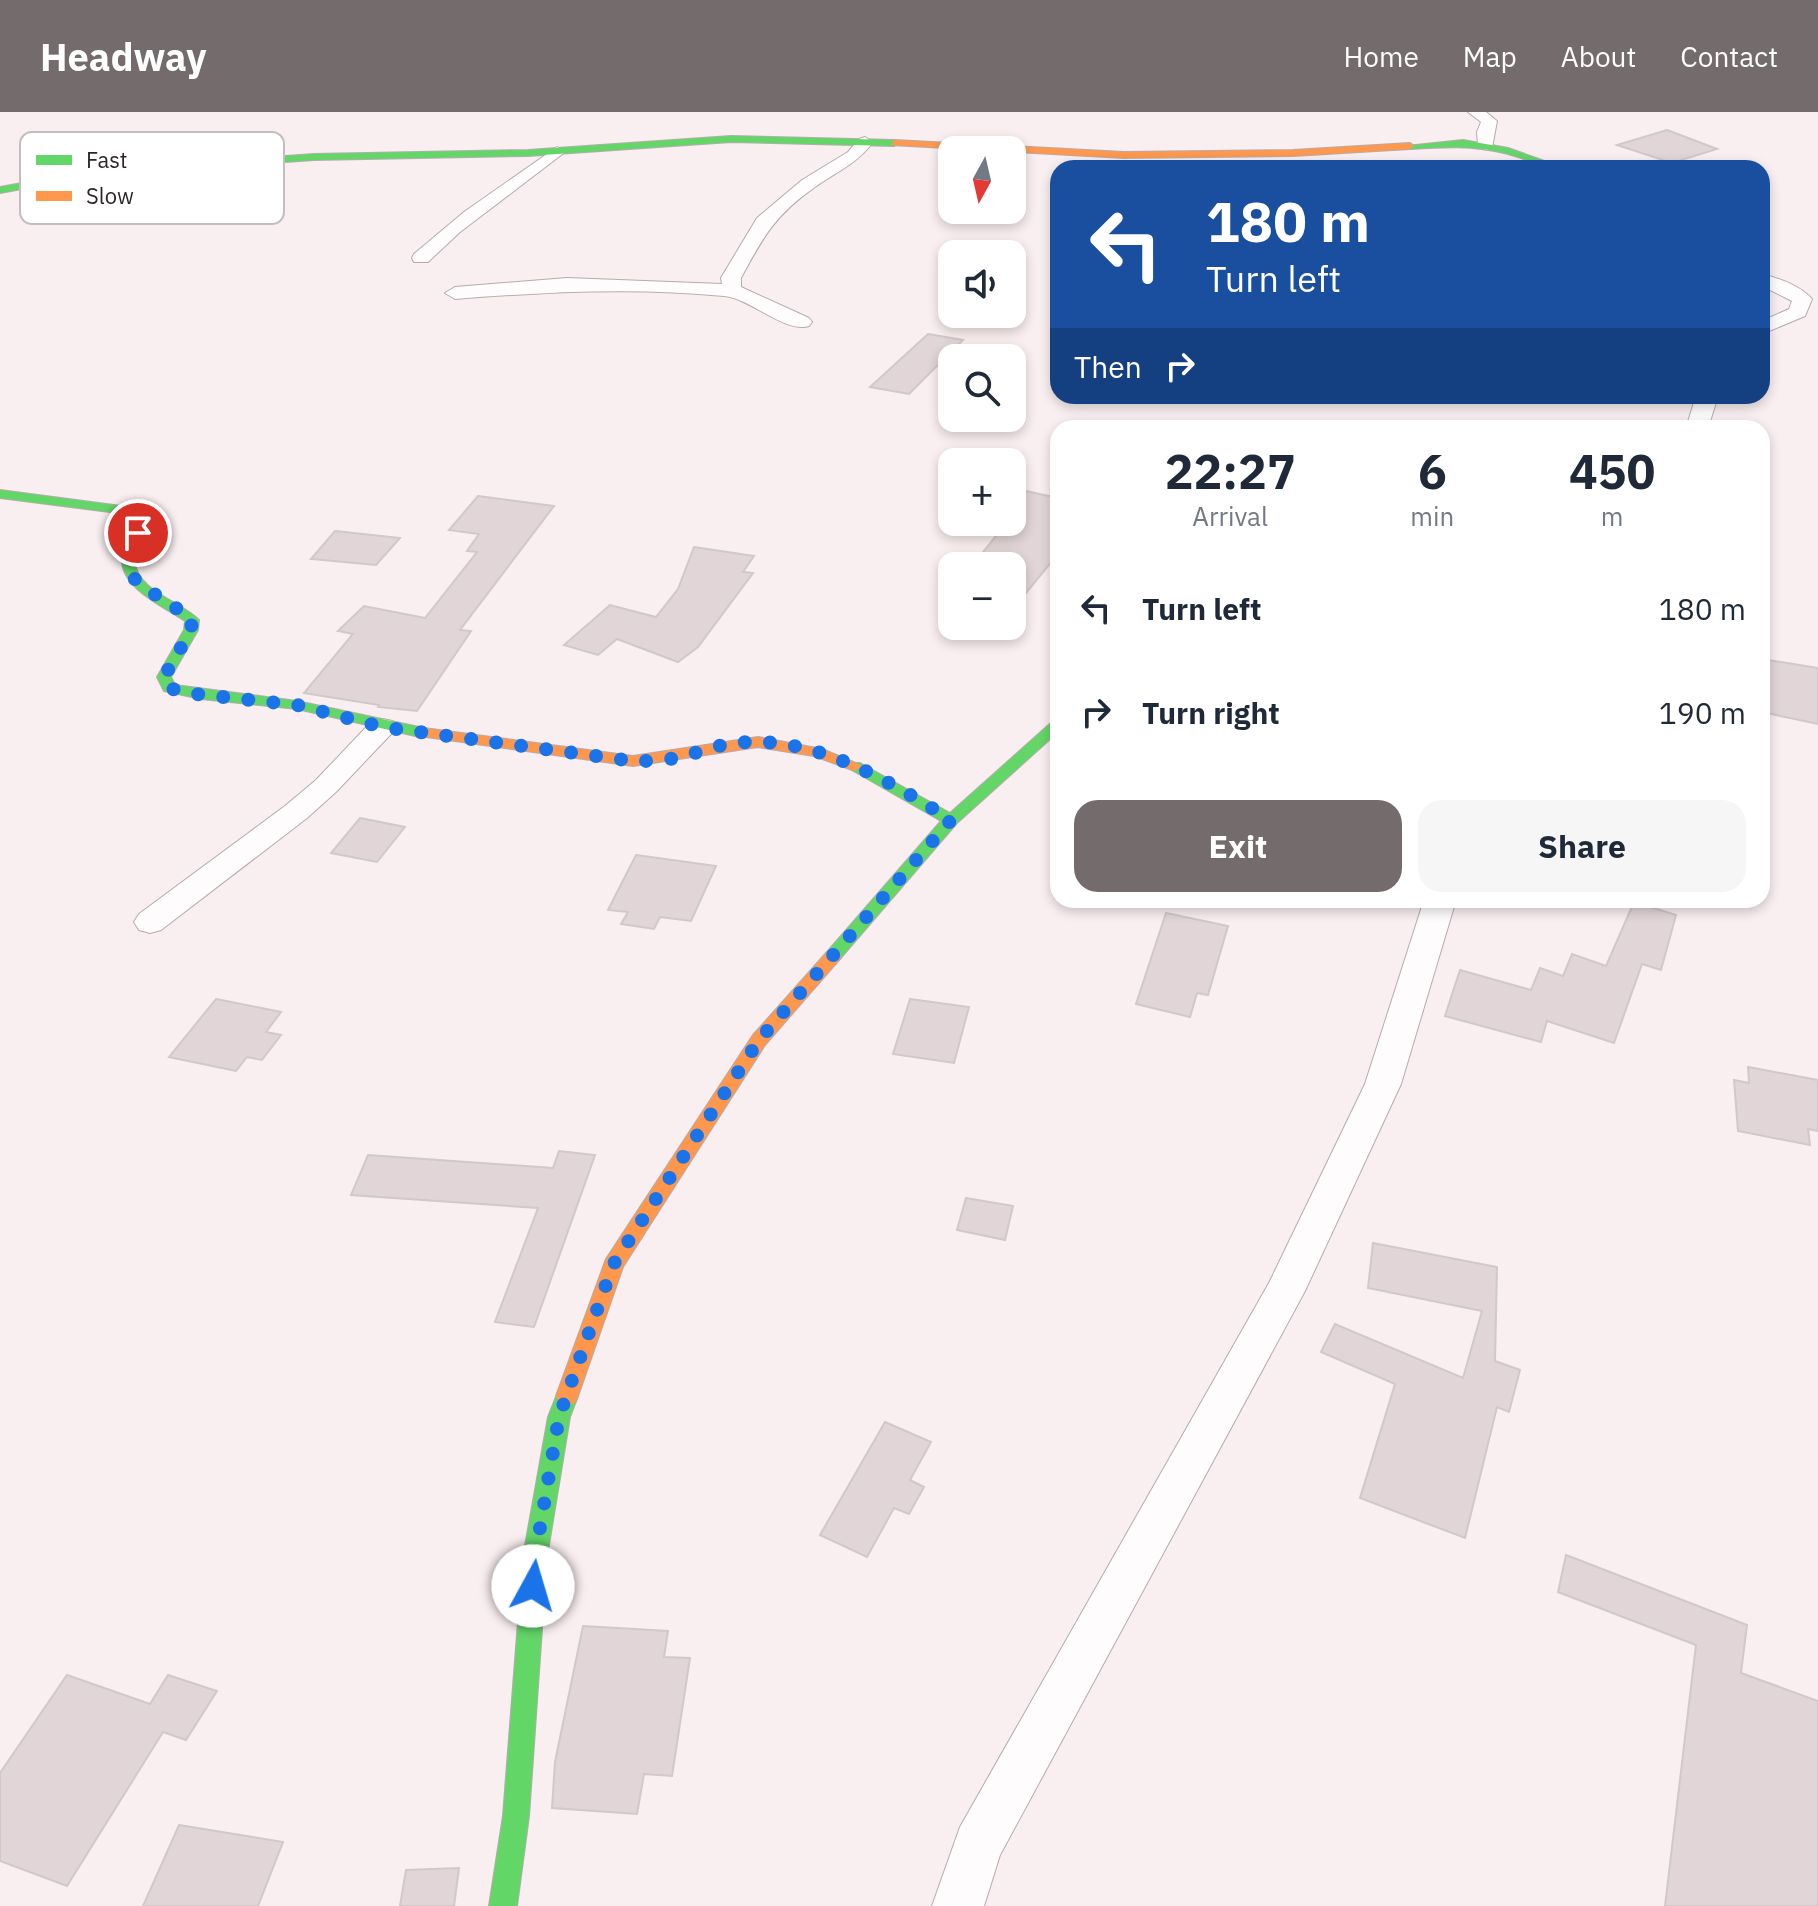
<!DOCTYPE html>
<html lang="en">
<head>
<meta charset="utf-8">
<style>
	:root { --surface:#fff; --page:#f6f6f7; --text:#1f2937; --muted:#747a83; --accent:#746b6d }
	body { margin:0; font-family:"IBM Plex Sans",sans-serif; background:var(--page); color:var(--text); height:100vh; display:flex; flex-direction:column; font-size:30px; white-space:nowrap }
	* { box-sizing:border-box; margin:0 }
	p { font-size:26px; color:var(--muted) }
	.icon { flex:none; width:44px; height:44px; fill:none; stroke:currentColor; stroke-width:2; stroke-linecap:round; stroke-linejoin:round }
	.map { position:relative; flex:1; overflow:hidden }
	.side { position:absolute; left:1050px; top:308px; width:720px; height:488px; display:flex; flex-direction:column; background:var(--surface); border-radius:24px; box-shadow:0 4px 12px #0003 }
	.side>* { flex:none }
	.banner { position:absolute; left:1050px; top:48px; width:720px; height:244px; border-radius:24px; box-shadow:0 4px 12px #0003; background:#1a4fa0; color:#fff; overflow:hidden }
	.needle { width:52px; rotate:188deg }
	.controls { position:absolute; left:938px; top:24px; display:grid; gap:16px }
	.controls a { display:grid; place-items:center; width:88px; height:88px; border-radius:16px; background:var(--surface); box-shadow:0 4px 12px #0003; font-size:40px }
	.pin { position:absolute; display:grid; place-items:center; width:68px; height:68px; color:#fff; margin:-34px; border:4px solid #fff; border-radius:50%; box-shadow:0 2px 8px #0007 }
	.me { position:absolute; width:88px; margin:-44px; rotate:6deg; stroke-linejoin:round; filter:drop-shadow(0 0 6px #0008) }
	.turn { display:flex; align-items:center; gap:28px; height:168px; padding:0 24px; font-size:36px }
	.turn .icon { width:104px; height:104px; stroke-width:2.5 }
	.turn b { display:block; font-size:56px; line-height:68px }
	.then { display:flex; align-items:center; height:76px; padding:0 24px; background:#0003; gap:16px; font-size:30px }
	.eta { display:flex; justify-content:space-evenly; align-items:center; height:136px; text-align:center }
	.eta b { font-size:48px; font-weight:800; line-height:56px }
	.action { display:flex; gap:16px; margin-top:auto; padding:16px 24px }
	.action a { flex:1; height:92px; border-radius:24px; background:var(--accent); color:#fff; font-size:32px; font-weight:800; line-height:92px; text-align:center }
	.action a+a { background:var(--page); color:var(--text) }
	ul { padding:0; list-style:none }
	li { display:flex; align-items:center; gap:24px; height:104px; padding:0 24px }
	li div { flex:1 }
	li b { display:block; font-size:30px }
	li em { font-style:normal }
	header { display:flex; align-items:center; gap:48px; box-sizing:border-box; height:112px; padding:0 40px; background:var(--accent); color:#fff }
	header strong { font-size:38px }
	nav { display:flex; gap:44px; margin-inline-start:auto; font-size:28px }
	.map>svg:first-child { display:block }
	.building { fill:#e1d5d7; stroke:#d1c8ca; stroke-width:2 }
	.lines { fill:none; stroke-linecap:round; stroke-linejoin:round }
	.street-casing { stroke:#b5acad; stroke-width:2 }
	.fast-casing { stroke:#b5acad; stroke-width:2 }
	.slow-casing { stroke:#b5acad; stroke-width:2 }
	.street { fill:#fefcfd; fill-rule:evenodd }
	.fast { fill:#63d668; fill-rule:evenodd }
	.slow { fill:#ff974d; fill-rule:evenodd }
	.route { stroke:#1a73e8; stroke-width:14; stroke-dasharray:0 25.2 }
	.key { fill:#fff; stroke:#c0bebe; stroke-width:2 }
	.key-label { font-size:22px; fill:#2d2526 }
</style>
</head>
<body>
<header>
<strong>Headway</strong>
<nav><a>Home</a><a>Map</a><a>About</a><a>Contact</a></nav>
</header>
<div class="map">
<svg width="1818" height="1794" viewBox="0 0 1818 1794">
	<rect width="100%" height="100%" fill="#f9eef0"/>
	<g class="building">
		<path d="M1667,18L1717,37L1672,51L1617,33Z"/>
		<path d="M928,222L963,228L909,282L870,275Z"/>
		<path d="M1012,376L1058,386V442L1012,498V454H972L1007,410H1012Z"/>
		<path d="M478,384L554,394L460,518L471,519L417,599L378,595L379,593L304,581L353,522L338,519L364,494L425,506L477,440L467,439L479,422L449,418Z"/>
		<path d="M335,419L400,426L376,453L311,447Z"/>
		<path d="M694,435L754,444L743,460L753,461L698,535L678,550L617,527L598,543L564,533L610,493L656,505L678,477Z"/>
		<path d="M1762,547L1818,556V612L1762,600Z"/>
		<path d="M360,706L405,715L377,750L331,741Z"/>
		<path d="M636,743L716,754L691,809L660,805L654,817L621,812L628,800L608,798Z"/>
		<path d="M1634,790L1676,803L1661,858L1642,852L1614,931L1547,909L1541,930L1445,904L1460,858L1531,878L1540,856L1563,864L1572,842L1606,854Z"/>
		<path d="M1166,801L1228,814L1208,883L1197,881L1190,905L1136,892Z"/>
		<path d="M216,887L281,900L266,920L281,923L262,948L247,945L236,959L169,945Z"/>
		<path d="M910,887L969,895L954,951L893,942Z"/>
		<path d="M1748,955L1818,968V1019L1808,1017L1810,1033L1738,1019L1734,968L1749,971Z"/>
		<path d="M559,1039L595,1043L534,1215L495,1210L538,1096L351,1083L368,1043L553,1056Z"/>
		<path d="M966,1086L1013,1094L1005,1128L957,1118Z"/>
		<path d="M1373,1131L1497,1155L1495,1249L1520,1258L1509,1300L1497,1295L1465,1426L1360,1386L1395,1272L1321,1240L1335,1212L1463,1266L1482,1199L1368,1176Z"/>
		<path d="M885,1310L931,1330L910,1368L924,1375L909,1402L894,1396L867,1445L820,1423Z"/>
		<path d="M1566,1443L1747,1513L1741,1561L1818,1589V1794H1665L1696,1533L1558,1480Z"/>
		<path d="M583,1514L668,1519L664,1545L690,1546L672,1664L644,1662L637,1702L552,1696L555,1650Z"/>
		<path d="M67,1563L150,1592L168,1563L217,1579L186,1628L163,1620L67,1774L0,1749V1661Z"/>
		<path d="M179,1713L283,1730L258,1794H143Z"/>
		<path d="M459,1756L454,1794H400L406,1758Z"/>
	</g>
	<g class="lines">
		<defs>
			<g id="street">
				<path d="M1468,0H1486L1497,9L1492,36L1486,38L1478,33L1477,20L1481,10Z"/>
				<path d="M865,25L873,30C857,52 836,60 815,75C775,103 763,125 741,166V175L809,206L812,210L809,214C784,221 750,186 724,184C634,175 545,180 455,187L445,181L455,175L567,166L722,172L721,166L757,106L802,68L848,40L859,27Z"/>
				<path d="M557,35L565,40L460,120L428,150H414L412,146L414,142L464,100Z"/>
				<path d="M1762,162C1780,167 1799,173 1812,187L1805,204L1762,222V209L1789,197L1792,189L1762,174Z"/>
				<path d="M1696,284H1718L1708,316H1686Z"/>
				<path d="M382,607L392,609L396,615L392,621L336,680L307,706L161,818L150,821L139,818L134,810L139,802L285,694L316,668L372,609Z"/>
				<path d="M1424,788H1456L1401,972L1305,1179L1000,1743L984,1794H932L960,1715L1269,1171L1365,972Z"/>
			</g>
			<g id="fast">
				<path d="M731,24L894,28L898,31L894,34L731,30L528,44L314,48L93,64L0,81V75L93,58L314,42L528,38Z"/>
				<path d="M1463,28L1508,36L1564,56C1543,56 1525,46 1504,41C1472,33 1442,35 1410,37L1406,34Z"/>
				<path d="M0,378L129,395L144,407C147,421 134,435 135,450C137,479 182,490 199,508L198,518L171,565L175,573L297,589L424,616L432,621L424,626L297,597L201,587L164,579L157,565L184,518L185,509C165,495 122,477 122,448C121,435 130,423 133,411L125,402L0,386Z"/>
				<path d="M1058,608V620L957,711L839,848H827L824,844L827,840L941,709L850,657L847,654L850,651H860L950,701L1053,609Z"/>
				<path d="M567,1275L575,1277L578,1284L570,1305L547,1445L529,1704L517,1794H489L503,1704L523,1445L548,1305L559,1277Z"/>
			</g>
			<g id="slow">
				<path d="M894,28L1124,40L1293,38L1410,31L1414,34L1410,37L1293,44L1124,46L891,33Z"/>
				<path d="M424,616L633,644L758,625L822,637L863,654L855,659L814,644L758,635L633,654L419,624V618Z"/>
				<path d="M833,838L842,844L839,848L765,933L623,1155L578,1284L575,1291L567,1293L559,1291L556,1284L606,1147L753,923L827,840Z"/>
			</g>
		</defs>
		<use href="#street" class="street-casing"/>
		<use href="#fast" class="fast-casing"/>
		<use href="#slow" class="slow-casing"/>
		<use href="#street" class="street"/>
		<use href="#fast" class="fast"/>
		<use href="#slow" class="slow"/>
	</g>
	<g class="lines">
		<path class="route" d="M138,421C134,432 126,445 128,457C131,472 179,495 192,508L191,518L164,565L169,576L187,581L297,593L382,615L633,649C645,649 658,649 670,647C690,644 709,635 729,632C807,619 888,668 951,708L759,928L613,1153L559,1305L535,1445L533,1474"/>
	</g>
	<rect x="20" y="20" width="264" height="92" rx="12" class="key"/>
	<rect x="36" y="43" width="36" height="10" fill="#63d668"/>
	<rect x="36" y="79" width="36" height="10" fill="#ff974d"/>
	<g class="key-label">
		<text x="86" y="56">Fast</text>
		<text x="86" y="92">Slow</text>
	</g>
</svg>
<div class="controls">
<a><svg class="needle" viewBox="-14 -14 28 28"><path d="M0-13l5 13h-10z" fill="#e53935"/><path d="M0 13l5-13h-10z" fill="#747a83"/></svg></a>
<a><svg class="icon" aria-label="sound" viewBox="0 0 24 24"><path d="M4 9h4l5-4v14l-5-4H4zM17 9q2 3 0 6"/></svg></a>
<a><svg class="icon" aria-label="search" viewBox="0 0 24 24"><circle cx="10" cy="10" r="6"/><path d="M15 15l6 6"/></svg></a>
<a>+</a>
<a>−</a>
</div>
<div class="pin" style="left:138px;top:421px;background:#d93025"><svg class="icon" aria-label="arrive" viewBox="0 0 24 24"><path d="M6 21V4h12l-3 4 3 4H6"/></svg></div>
<svg class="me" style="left:533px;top:1474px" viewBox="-20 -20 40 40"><circle r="19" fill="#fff"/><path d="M0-13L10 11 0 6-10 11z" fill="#1a73e8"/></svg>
<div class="banner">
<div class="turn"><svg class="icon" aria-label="left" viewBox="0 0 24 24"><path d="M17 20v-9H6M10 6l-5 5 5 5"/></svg><div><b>180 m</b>Turn left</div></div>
<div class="then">Then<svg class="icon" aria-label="right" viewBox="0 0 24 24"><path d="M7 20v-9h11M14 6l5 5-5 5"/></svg></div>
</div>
<section class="side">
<div class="eta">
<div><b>22:27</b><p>Arrival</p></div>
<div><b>6</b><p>min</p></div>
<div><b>450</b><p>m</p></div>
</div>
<ul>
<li><svg class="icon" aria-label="left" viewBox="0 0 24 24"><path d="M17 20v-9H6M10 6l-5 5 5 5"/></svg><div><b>Turn left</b></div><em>180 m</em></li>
<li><svg class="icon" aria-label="right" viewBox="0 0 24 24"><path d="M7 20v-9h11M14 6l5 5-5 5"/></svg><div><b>Turn right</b></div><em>190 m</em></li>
</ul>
<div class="action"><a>Exit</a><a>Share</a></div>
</section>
</div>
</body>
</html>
